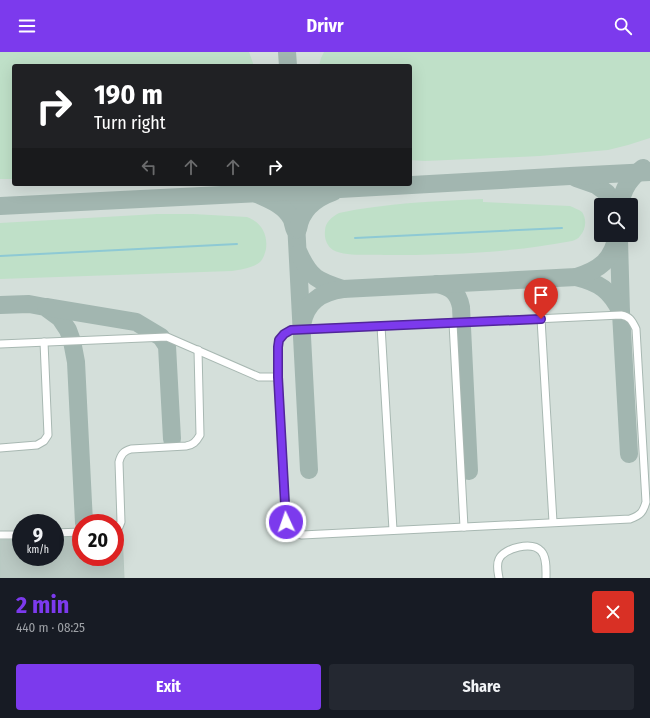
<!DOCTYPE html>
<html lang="en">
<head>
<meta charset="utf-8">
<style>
	:root { --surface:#171b24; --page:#242831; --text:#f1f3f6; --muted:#9ea1a6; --accent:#7c3aed }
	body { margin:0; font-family:"Fira Sans Condensed",sans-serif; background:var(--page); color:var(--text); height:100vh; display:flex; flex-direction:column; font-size:15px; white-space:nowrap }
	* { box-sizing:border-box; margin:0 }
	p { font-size:13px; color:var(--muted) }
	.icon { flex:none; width:22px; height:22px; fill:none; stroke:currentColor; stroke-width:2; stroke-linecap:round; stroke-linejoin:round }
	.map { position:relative; height:526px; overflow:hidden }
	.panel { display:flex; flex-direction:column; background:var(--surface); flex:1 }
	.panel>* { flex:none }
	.hud { position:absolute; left:12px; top:12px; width:400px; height:122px; border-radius:4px; box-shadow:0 4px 16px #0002; background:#202124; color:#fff; overflow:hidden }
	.controls { position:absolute; left:594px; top:146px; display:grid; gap:8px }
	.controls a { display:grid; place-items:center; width:44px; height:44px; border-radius:4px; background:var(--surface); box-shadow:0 4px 16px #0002; font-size:20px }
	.speed { position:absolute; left:12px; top:462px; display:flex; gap:8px; font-size:20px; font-weight:700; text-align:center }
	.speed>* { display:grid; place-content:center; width:52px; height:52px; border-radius:50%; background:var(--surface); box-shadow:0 4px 16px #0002; line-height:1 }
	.speed small { font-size:10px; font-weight:400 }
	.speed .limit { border:6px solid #d22; background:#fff; color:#111 }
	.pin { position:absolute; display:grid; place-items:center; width:34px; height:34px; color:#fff; margin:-41px -17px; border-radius:50% 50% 50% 0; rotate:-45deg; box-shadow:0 0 4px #0007 }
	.pin .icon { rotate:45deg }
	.me { position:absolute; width:44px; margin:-22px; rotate:357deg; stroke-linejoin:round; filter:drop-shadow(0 0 3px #0008) }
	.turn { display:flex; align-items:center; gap:14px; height:84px; padding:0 16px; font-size:18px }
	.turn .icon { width:52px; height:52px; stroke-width:2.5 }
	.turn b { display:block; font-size:28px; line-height:34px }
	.lanes { display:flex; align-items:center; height:38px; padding:0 16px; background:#0003; justify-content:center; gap:20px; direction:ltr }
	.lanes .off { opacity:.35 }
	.round { display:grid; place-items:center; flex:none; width:42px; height:42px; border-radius:4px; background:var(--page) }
	.summary { display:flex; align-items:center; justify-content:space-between; height:68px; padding:0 16px }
	h1 { font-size:24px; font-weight:700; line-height:30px; color:var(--accent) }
	.cta { display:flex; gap:8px; margin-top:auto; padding:8px 16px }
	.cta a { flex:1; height:46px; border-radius:4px; background:var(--accent); color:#fff; font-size:16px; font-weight:700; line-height:46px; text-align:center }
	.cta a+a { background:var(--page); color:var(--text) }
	header { display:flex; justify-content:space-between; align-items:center; height:52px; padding:0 16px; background:var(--accent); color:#fff; font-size:18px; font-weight:700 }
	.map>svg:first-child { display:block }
	.built { fill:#d4dfda; fill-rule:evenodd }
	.green { fill:#bfe0c8 }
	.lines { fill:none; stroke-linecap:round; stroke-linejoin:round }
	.stream { stroke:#8ec9d4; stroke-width:2 }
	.taxiway { stroke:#a2b6b0; stroke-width:18 }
	.building { fill:#bbcac4; stroke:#b8c9c2 }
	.minor-casing { stroke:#a8b8b2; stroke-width:9 }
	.minor { stroke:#fff; stroke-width:7 }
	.route-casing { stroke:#51269a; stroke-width:10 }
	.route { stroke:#7c3aed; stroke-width:7 }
</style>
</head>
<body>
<header><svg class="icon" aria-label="menu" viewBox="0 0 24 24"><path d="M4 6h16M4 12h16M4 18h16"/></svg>Drivr<svg class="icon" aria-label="search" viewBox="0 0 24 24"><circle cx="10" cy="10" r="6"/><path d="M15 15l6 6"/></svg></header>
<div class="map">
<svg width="650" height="526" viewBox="0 0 650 526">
	<rect width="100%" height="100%" fill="#e6efeb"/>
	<path class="built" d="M0,0H650V526H0ZM14,14H410V132H14ZM601,153H631V183H601ZM21,471H55V505H21ZM81,471H115V505H81Z"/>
	<g class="green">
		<path d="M0,0H249L254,14H14V127H0Z"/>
		<path d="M324,0H650V86L628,93L608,98L540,104L425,109L410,108V14H319L321,6Z"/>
		<path d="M483,147V150L570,154C574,156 578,157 582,160C587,167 586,178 580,184C578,187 575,188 572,189C509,201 448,203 384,203C370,202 346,205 333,198C327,194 324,186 325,179C325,170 332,165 339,161C386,151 435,149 483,147Z"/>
		<path d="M157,162H193L247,165C261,170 268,182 266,197C265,201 264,205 261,209C254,216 242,217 232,219L0,227V171Z"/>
	</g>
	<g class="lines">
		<g class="stream">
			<path d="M355,186L562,176"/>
			<path d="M0,204L237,192"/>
		</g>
		<g class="taxiway">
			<path d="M287,0L288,14"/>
			<path d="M576,126L596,133L607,141L614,153"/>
			<path d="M294,132L309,418"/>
			<path d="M257,142C270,148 284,153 291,166C293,169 293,174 295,178"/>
			<path d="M620,153C623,136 630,126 643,116"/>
			<path d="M0,154L340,137L570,124L650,120"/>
			<path d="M298,177C301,158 316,146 333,140"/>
			<path d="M619,188L621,261L629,402"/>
			<path d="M299,201C310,226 318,229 343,237"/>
			<path d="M576,225C600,231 610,238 621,260"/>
			<path d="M437,232C451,235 458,240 461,255L469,419"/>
			<path d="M0,253L29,252L45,255L60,266L68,278L72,289L76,310L84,471"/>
			<path d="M46,255L136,270L161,285L167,294L172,387"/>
			<path d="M302,273C306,250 321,240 343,237L576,225C599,218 613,208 617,183"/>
		</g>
	</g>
	<path class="building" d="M120,480H122L124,526H0V488H21V505H55V486L81,485V505H115V483Z"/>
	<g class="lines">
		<defs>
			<g id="minor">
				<path d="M621,263C631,265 632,269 636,277L646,450C643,460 641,463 630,467L302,483C292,481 289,479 286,470L278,325V295L279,287L284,282L291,278Z"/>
				<path d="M541,267L553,470"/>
				<path d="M453,271L464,475"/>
				<path d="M381,274L393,478"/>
				<path d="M0,292L167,285L259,325H278"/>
				<path d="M0,396L37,393L44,389L48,383L44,290"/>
				<path d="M115,478L119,475L121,470L119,410C121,402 124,399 131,397L186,394C193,393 196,390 200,383L198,298"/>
				<path d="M55,481L81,480"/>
				<path d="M0,483H21"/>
				<path d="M499,526C498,520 496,513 499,507C504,496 532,489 541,499C547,505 546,518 546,526"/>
			</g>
		</defs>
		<use href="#minor" class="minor-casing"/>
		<use href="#minor" class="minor"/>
	</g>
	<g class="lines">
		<defs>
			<path id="route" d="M286,470L278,325V295L279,288L284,282L291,278L541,267"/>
		</defs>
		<use href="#route" class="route-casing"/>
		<use href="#route" class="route"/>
	</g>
</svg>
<div class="controls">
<a><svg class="icon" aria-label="search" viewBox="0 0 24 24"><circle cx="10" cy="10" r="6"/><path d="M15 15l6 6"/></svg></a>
</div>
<div class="speed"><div>9<small>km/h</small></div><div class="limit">20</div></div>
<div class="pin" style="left:541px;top:267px;background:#d93025"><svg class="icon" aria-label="arrive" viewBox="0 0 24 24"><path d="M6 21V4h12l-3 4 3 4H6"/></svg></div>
<svg class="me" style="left:286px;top:470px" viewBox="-20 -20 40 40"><circle r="17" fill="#7c3aed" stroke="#fff" stroke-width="3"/><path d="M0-11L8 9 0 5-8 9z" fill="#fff"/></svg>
<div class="hud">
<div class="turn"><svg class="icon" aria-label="right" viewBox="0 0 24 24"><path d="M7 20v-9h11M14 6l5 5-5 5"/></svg><div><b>190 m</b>Turn right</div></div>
<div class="lanes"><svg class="icon off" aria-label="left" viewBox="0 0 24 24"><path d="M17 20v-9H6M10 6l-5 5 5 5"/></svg><svg class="icon off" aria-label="ahead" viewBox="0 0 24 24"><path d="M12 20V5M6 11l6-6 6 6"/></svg><svg class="icon off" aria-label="ahead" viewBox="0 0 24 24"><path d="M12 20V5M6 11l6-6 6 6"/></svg><svg class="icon" aria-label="right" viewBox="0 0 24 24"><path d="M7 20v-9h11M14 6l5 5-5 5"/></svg></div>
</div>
</div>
<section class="panel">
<div class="summary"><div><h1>2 min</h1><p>440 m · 08:25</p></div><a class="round" style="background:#d93025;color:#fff"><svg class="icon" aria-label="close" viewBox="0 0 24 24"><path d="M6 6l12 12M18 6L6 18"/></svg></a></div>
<div class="cta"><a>Exit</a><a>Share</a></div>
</section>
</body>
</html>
